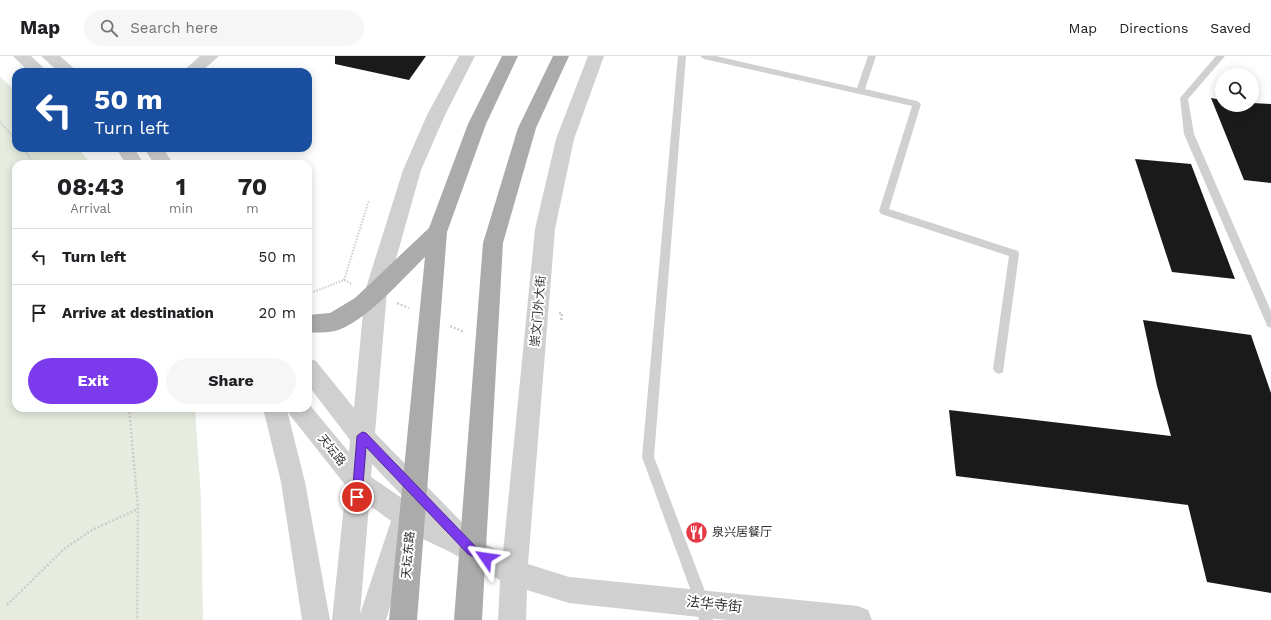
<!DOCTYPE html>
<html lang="en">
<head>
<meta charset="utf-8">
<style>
	:root { --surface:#fff; --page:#f6f6f6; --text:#202124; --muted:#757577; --line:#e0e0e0; --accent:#7c3aed }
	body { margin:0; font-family:"Work Sans","Noto Sans SC",sans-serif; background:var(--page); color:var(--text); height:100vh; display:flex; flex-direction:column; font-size:15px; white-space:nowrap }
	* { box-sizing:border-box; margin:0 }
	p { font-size:13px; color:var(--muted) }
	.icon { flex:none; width:22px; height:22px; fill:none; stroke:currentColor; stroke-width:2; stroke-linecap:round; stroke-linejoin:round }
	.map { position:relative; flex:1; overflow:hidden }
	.drawer { position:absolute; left:12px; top:104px; width:300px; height:252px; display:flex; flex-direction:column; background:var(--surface); border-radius:12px; box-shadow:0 2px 10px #0003 }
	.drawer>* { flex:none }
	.banner { position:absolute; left:12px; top:12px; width:300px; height:84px; border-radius:12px; box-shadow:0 2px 10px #0003; background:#1a4fa0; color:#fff; overflow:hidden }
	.controls { position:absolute; left:1215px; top:12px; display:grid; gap:8px }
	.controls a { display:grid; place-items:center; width:44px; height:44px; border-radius:50%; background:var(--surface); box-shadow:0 2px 10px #0003; font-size:20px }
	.pin { position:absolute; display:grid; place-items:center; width:34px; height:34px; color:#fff; margin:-17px; border:2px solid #fff; border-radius:50%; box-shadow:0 1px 4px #0007 }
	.me { position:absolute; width:44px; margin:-22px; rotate:302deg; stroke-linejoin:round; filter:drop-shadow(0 0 3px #0008) }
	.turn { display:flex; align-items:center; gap:14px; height:84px; padding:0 16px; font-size:18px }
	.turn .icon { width:52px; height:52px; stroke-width:2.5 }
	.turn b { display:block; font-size:28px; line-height:34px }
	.eta { display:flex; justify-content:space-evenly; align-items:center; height:68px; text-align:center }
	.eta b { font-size:24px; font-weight:700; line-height:28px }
	.action { display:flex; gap:8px; margin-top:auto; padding:8px 16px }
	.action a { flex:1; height:46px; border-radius:24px; background:var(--accent); color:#fff; font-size:16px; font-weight:700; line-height:46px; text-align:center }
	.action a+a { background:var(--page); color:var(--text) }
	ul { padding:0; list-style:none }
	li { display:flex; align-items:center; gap:12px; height:56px; padding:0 16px; border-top:1px solid var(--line) }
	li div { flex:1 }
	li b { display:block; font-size:15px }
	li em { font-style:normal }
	header { display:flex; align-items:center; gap:24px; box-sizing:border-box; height:56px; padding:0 20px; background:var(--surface); border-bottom:1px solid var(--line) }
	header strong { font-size:19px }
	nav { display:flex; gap:22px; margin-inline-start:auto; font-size:14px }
	.search { width:280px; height:36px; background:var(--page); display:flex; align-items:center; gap:10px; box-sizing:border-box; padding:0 14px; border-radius:22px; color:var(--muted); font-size:15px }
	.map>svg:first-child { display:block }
	.green { fill:#e6ecdf }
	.building { fill:#1a1a1a }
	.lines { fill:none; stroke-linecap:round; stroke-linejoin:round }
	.path-far1 { stroke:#cdcdcd; stroke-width:2; stroke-dasharray:1.5 1.5; stroke-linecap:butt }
	.path { stroke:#cdcdcd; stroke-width:2.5; stroke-dasharray:2 2; stroke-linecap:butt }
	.service { fill:#d0d0d0; fill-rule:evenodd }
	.minor { fill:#d0d0d0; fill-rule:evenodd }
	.tertiary { fill:#d0d0d0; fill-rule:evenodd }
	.primary { fill:#ababab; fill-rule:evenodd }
	.route { fill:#7c3aed; stroke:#51269a }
	.labels { text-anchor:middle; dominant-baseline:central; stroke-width:4; stroke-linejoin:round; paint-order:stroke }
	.street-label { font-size:12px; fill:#333; stroke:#fff }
	.poi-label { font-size:12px; fill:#333; stroke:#fff; text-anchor:start }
	.near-street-label { font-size:14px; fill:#333; stroke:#fff }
</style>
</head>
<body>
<header>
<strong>Map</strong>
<div class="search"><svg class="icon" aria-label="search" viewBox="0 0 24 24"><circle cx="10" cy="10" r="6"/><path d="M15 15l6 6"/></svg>Search here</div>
<nav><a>Map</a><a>Directions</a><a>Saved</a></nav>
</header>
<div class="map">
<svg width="1271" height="564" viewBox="0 0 1271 564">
	<rect width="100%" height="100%" fill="#fff"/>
	<path class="green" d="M0,21L16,35V92H78L91,108H16V352H195L201,442L203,564H0Z"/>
	<g class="building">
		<path d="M335,0H426L409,24L335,8Z"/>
		<path d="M1211,42L1222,44V49H1252V47L1271,48V127L1244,124Z"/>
		<path d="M1135,103L1191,108L1235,223L1172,216Z"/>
		<path d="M1143,264L1251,279L1271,337V537L1207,526L1188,449L956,420L949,354L1171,380L1157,330Z"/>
	</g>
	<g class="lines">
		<g class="path-far1">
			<path d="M0,66L16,84"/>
			<path d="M22,92L35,108"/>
			<path d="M344,224L369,144"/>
			<path d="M308,238L344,224L352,228"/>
		</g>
		<g class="path">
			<path d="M397,247L409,252"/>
			<path d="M559,257H562L561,265"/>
			<path d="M450,270L464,276"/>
			<path d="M129,352L138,453L137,564"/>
			<path d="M7,549L64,493L92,474L138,453"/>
		</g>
		<g class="service">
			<path d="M678,0H686L654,401L709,546L713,564H699L695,546L642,401Z"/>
			<path d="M700,0H716L857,32L868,0H876L865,33L917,45L921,48L889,153L1018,195L1019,198L1003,316L999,318L995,316L993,313L1009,200L881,158L879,155L912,50L704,3Z"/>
			<path d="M1216,0H1225L1188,43L1194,78L1271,255V272L1267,270L1266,267L1184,78L1180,42Z"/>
		</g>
		<path class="minor" d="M200,0H219L201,16H182Z"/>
		<g class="tertiary">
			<path d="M13,0H31L48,16H29Z"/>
			<path d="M41,0H60L78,16H59Z"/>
			<path d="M459,0H475L445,59L421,114L387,235L375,377L481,486L503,497L535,173L556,83L588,0H604L574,83L555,173L528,508L569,521L858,550L868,554L872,564H727L569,547L527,534L526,564H498L500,524L463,504C457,498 424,484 412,478L386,564H332L346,430L290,359L287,354L305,426L330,564H302L281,426L263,352H308V347L349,396L350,384L308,329V302L316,305L354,352L365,235L403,114L427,59ZM372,408L409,447L371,421ZM369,449L391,465L360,558Z"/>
			<path d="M116,92H134L144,108H126Z"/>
			<path d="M144,92H163L173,108H154Z"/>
		</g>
		<g class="primary">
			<path d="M502,0H518L486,68L447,176L417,564H389L425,201C402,223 366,266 335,275C327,277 317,276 308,277V259L330,257L355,242L429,172L468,68Z"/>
			<path d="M553,0H569L536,72L503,187L482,564H454L483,187L518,72Z"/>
		</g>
	</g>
	<path class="route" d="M362,376L366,377L476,491L490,498L492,502L490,506L486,508L468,498L366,391L362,441L361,445L357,446L353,445L352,441L357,380Z"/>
	<defs>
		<symbol id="restaurant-disc" viewBox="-11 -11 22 22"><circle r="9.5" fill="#e63946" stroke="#fff"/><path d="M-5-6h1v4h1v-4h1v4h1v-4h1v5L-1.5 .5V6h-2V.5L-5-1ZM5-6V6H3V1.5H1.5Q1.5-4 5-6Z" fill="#fff"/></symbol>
	</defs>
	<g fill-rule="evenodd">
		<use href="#restaurant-disc" x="684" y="464" width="25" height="25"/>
	</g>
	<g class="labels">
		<g class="street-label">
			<text transform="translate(538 255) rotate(-85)">崇文门外大街</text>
			<text transform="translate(332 394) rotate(51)">天坛路</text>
			<text transform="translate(408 499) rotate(-85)">天坛东路</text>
		</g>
		<g class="poi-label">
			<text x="712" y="476">泉兴居餐厅</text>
		</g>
		<g class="near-street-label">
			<text transform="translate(714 548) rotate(6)">法华寺街</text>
		</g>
	</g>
</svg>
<div class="controls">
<a><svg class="icon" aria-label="search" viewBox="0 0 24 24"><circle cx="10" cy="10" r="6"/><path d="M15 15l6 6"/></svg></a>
</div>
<div class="pin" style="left:357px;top:441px;background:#d93025"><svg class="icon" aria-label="arrive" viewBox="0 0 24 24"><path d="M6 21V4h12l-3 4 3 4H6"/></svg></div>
<svg class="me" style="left:486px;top:502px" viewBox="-20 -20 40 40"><path d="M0-17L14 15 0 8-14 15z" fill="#7c3aed" stroke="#fff" stroke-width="4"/></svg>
<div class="banner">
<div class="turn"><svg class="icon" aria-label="left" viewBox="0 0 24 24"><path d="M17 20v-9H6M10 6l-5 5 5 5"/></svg><div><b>50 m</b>Turn left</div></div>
</div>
<section class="drawer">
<div class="eta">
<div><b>08:43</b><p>Arrival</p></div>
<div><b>1</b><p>min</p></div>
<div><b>70</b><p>m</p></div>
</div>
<ul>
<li><svg class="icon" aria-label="left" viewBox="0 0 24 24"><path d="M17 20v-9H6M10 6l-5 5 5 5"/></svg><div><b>Turn left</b></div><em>50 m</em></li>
<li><svg class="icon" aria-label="arrive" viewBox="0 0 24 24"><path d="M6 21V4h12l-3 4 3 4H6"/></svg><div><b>Arrive at destination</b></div><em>20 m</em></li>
</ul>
<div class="action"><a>Exit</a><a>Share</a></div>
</section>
</div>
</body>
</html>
